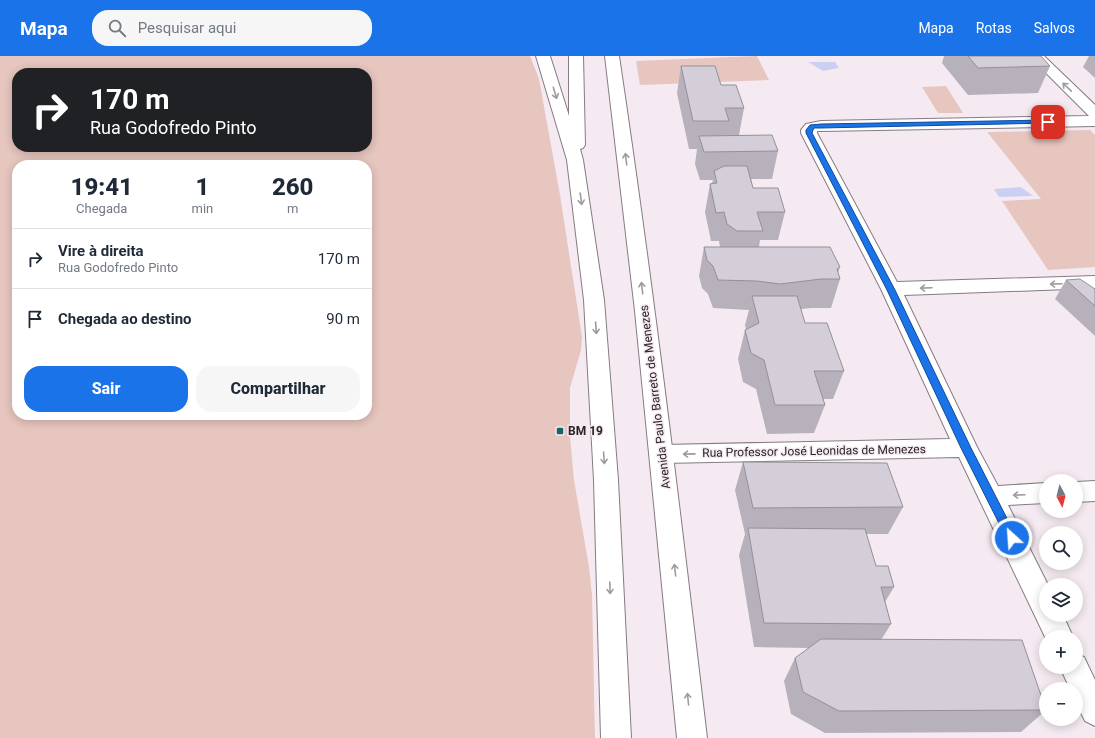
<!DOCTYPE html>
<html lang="pt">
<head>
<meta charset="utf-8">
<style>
	:root { --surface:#fff; --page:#f6f6f7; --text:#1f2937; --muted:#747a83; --line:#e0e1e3; --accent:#1a73e8 }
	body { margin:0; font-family:Roboto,sans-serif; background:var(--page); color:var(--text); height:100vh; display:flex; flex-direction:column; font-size:15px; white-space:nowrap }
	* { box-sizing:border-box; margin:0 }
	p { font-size:13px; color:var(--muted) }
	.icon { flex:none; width:22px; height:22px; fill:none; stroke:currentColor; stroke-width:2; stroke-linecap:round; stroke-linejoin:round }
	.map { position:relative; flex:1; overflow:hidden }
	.panel { position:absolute; left:12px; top:104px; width:360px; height:260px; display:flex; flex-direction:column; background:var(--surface); border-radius:16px; box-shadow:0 2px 10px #0003 }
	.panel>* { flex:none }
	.hud { position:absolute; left:12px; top:12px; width:360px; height:84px; border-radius:16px; box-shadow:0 2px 10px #0003; background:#202124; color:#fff; overflow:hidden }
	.needle { width:26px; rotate:173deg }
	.fabs { position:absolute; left:1039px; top:418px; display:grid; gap:8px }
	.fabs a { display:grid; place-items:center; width:44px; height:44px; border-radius:50%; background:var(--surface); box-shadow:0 2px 10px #0003; font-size:20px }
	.pin { position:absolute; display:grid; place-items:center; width:34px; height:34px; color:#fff; margin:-17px; border-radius:8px; box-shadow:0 2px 6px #0006 }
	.me { position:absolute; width:44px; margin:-22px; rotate:334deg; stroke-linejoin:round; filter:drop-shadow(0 0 3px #0008) }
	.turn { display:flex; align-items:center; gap:14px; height:84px; padding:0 12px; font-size:18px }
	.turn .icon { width:52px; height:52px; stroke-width:2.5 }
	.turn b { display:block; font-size:28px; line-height:34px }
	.eta { display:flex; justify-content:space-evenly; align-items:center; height:68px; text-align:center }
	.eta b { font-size:24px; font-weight:800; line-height:28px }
	.cta { display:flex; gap:8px; margin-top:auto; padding:8px 12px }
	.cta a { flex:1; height:46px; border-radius:16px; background:var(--accent); color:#fff; font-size:16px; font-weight:800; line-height:46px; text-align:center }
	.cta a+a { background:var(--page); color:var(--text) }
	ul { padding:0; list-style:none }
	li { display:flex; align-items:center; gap:12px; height:60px; padding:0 12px; border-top:1px solid var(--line) }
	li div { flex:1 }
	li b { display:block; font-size:15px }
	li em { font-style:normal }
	header { display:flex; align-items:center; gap:24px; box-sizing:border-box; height:56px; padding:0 20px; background:var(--accent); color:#fff }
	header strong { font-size:19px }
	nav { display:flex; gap:22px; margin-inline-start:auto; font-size:14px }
	.search { width:280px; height:36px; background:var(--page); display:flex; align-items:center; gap:10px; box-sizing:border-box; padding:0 14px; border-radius:16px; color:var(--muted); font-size:15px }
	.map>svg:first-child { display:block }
	.green { fill:#e6c6be; fill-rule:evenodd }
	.water { fill:#cbd0f2 }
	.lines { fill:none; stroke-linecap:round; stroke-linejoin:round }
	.street-casing { stroke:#857b82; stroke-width:2 }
	.primary-casing { stroke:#857b82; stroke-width:2 }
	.street { fill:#fff; fill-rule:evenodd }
	.primary { fill:#fff; fill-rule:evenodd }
	.wall { fill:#b6b1bb }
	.building { fill:#d4ced9; stroke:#949098 }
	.oneway { stroke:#9e9c9e }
	.route { fill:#1a73e8; stroke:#114b97 }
	.poi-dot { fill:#186662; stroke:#f5eaf1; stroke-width:1.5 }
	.labels { text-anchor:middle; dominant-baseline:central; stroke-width:3; stroke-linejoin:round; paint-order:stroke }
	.street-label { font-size:12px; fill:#282427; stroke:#f5eaf1 }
	.poi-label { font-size:12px; font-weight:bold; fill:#282427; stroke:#f5eaf1; text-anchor:start }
</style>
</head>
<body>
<header>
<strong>Mapa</strong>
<div class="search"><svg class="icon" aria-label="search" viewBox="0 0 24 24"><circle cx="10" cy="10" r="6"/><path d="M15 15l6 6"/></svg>Pesquisar aqui</div>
<nav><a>Mapa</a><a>Rotas</a><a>Salvos</a></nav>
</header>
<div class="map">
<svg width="1095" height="682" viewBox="0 0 1095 682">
	<rect width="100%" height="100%" fill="#f5eaf1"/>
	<g class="green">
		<path d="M0,0H530L539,23L560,139L582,281L581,294L570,332V380L574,424L589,511L592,539L595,682H0ZM17,17H367V91H17ZM17,109H367V359H17Z"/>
		<path d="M757,0L769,24L640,29L636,5Z"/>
		<path d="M946,30L963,57H938L922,31Z"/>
		<path d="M1090,74L1095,79V211L1048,214L1002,145L1041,143L987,76Z"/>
	</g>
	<g class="water">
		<path d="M808,6H835L839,12L823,15Z"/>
		<path d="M1021,131L1033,140L999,141L994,133Z"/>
	</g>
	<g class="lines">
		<defs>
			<g id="street">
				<path d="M1029,0H1044L1095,49V70L821,75H817V77L897,226L1095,220V232L904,239L977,391L998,430L1046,427V447L1008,449L1048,529H1046V559H1063L1073,581H1046V583L959,401L662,407L654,405L650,398L654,391L662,389L950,383L881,233L801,77V74L806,68L821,65L1089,60Z"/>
				<path d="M1095,425V445L1076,446V426Z"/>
				<path d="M1076,598L1084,601L1095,624V670L1085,665L1076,647V633H1070L1060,611H1076Z"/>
			</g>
			<g id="primary">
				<path d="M536,0H550L569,60V0H583L585,89L583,92L580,93L583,104L604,244L618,424L631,682H601L594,424L584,244L567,104Z"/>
				<path d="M605,0H619C653,227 680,454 707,682H677L635,255Z"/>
			</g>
		</defs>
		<use href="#street" class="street-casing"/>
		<use href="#primary" class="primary-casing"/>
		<use href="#street" class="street"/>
		<use href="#primary" class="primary"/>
	</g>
	<g class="wall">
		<path d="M944,0H1041L1050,10L1038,37L968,39L942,7Z"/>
		<path d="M1089,0H1095V22L1083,11Z"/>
		<path d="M681,10L721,29L744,52L739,79L726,80L778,95L772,123H751L753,132L785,156L778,184H760L759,191L840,211L838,217L840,223L831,252H812L801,253L805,267L844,315L833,343H823L825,349L814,377L767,378L756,333L743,326L738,303L745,274L746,273L745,269L749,254L713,252L708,238L702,232L699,220L704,191H720L719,185H711L705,156L710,128L712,127L713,124H700L695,108L697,93H689L677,37Z"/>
		<path d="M1066,224L1095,233V280L1055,243Z"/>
		<path d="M743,406L903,451L888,478H866L876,510L894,531L885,546L891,568L881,584L1046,654L1021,676L825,677L791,658L784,625L795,602L810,592L754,591L739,499L745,478L735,434Z"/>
	</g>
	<g class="building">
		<path d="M968,0H1041L1050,10L978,12Z"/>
		<path d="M681,10H715L721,29H736L744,52H725L729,65H693Z"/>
		<path d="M772,79L778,95L704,96L699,80Z"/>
		<path d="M724,110H747L753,132H778L785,156H757L763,175H737L727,168L724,156L716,157L710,128L717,127L714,115Z"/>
		<path d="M704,191H830L840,211L837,213L840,223H821L780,228L757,225L718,224L713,210L707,204Z"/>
		<path d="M1080,223L1095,233V250L1066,224Z"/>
		<path d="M752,240H797L805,267H827L844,315H814L825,349H775L764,304L751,297L745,274L759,267Z"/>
		<path d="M743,406L887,407L903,451L753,452Z"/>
		<path d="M748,472L865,473L876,510H888L894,531H881L891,568L764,567Z"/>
		<path d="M821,583L1022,584L1046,654L839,655L803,636L795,602Z"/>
	</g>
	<defs><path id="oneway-shaft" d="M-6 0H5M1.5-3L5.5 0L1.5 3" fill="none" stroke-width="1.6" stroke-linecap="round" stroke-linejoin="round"/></defs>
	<g class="oneway">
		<use href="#oneway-shaft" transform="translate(1067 31) rotate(-136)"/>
		<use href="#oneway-shaft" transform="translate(555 37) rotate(73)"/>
		<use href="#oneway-shaft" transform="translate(626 103) rotate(-97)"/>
		<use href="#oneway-shaft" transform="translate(581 143) rotate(82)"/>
		<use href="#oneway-shaft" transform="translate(1056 228) rotate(178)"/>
		<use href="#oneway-shaft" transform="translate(642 232) rotate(-97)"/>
		<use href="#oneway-shaft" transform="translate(926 232) rotate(178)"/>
		<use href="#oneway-shaft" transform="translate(596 272) rotate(86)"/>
		<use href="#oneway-shaft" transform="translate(689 398) rotate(179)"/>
		<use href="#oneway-shaft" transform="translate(604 402) rotate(86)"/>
		<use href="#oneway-shaft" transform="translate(1019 439) rotate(178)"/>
		<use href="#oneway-shaft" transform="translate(675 514) rotate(-96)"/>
		<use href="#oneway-shaft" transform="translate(610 532) rotate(88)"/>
		<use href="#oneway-shaft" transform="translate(688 643) rotate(-96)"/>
	</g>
	<path class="route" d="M1048,64L1051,66L1050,67L821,72H814L813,74L812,77L895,234L971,392L1017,482L1016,485L1012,487L1008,485L961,392L887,234L806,77V74L810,69L821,68Z"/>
	<rect class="poi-dot" x="556" y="371" width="8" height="8" rx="2"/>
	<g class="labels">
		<g class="street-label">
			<text transform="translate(655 341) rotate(-97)">Avenida Paulo Barreto de Menezes</text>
			<text transform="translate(814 395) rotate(-1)">Rua Professor José Leonidas de Menezes</text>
		</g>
		<g class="poi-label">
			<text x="568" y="375">BM 19</text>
		</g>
	</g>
</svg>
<div class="fabs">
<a><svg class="needle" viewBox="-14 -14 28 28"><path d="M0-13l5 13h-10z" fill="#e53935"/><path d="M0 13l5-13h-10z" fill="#747a83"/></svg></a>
<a><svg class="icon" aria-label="search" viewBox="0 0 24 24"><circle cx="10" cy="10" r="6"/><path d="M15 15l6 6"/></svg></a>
<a><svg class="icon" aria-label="layers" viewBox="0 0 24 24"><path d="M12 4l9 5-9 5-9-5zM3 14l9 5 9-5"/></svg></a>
<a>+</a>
<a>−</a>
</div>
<div class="pin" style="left:1048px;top:66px;background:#d93025"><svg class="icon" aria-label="arrive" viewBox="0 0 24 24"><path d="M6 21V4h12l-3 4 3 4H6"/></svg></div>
<svg class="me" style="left:1012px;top:482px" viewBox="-20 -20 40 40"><circle r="17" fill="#1a73e8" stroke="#fff" stroke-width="3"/><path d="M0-11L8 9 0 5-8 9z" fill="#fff"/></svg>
<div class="hud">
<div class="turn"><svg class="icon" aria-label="right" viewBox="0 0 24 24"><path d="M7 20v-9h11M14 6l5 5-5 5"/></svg><div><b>170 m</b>Rua Godofredo Pinto</div></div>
</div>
<section class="panel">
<div class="eta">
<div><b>19:41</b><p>Chegada</p></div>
<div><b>1</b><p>min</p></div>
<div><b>260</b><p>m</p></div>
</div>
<ul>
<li><svg class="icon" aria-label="right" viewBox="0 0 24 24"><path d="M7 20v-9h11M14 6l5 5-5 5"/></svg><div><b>Vire à direita</b><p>Rua Godofredo Pinto</p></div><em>170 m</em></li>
<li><svg class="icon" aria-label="arrive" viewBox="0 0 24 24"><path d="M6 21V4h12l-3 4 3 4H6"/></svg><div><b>Chegada ao destino</b></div><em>90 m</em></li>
</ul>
<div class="cta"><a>Sair</a><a>Compartilhar</a></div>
</section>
</div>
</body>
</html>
